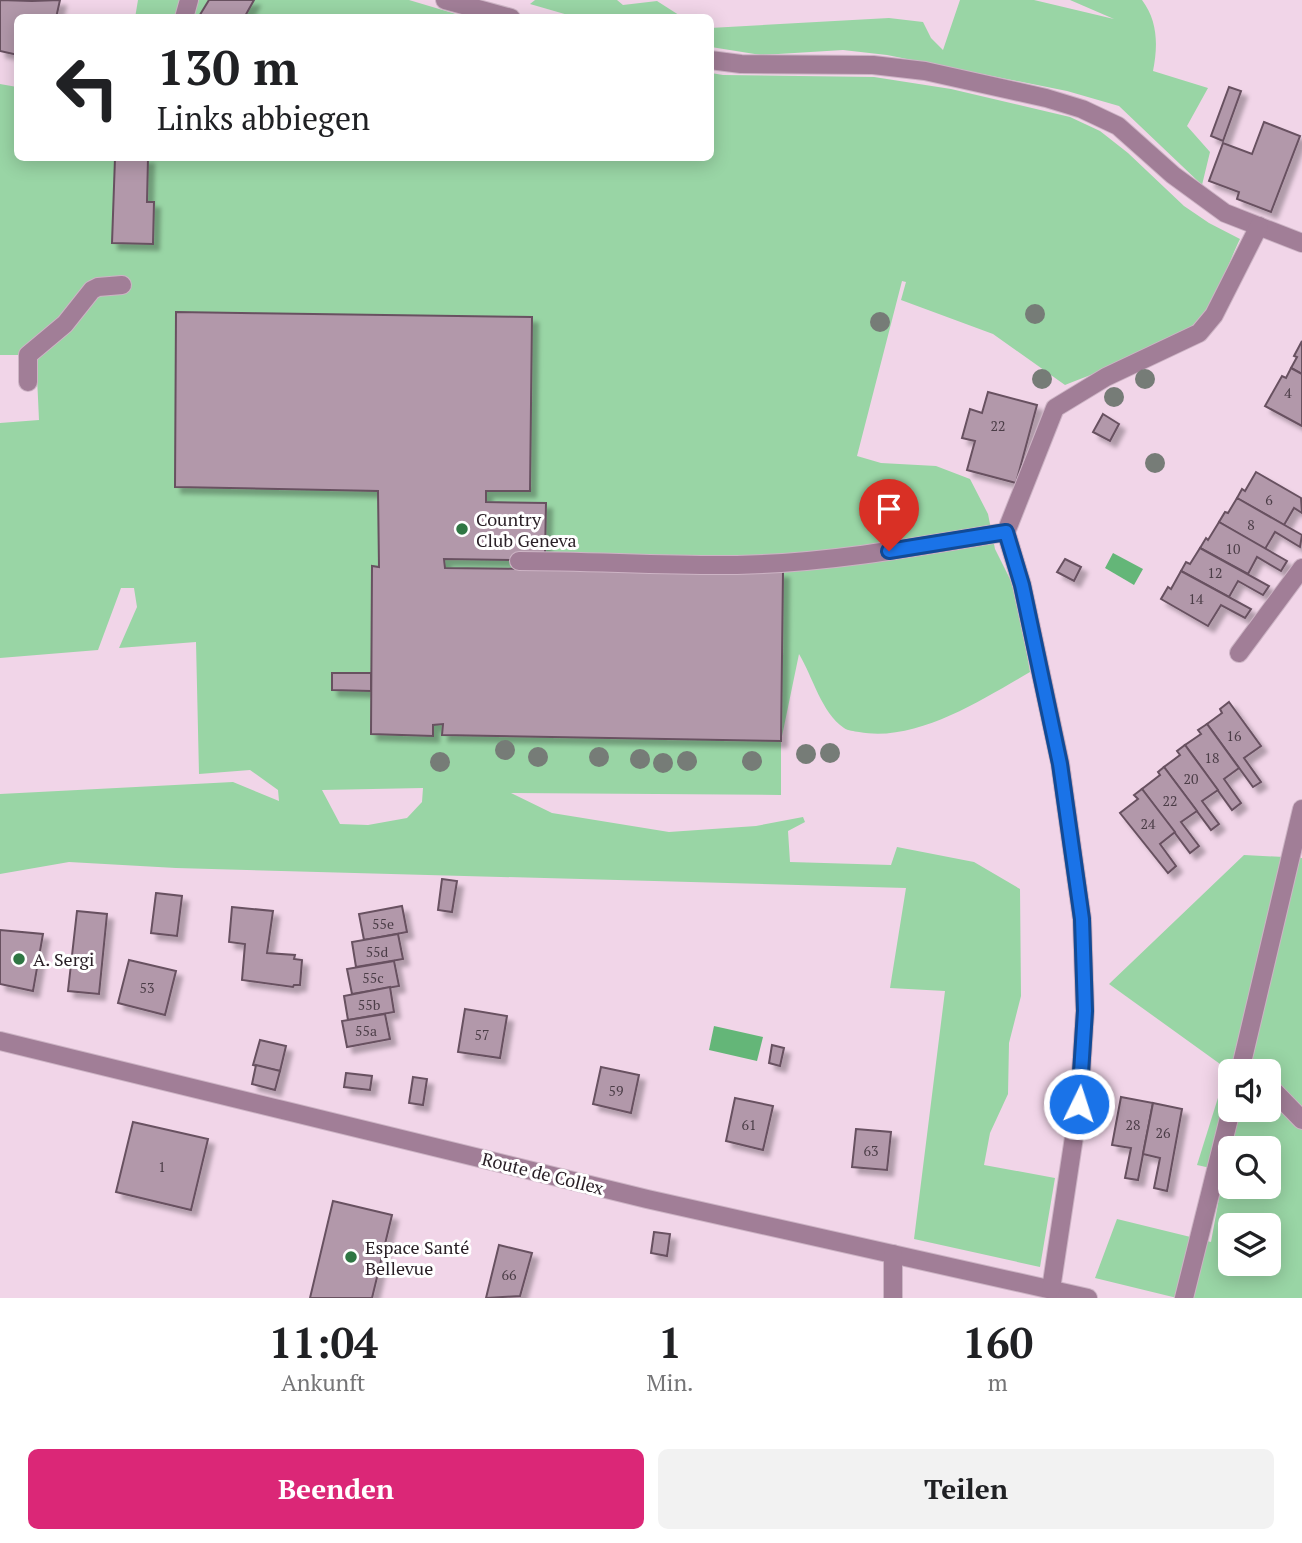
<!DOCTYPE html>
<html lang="de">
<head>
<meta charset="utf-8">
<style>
	:root { --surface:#fff; --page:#f2f2f2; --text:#202124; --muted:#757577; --accent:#db2777 }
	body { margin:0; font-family:"PT Serif",serif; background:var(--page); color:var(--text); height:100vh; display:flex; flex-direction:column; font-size:26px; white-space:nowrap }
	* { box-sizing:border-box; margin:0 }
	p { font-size:23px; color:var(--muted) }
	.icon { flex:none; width:38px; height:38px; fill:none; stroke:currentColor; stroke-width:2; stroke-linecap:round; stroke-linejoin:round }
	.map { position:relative; height:1298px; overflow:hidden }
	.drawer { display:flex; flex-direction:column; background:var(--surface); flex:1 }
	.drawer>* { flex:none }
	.hud { position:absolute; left:14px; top:14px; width:700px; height:147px; border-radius:10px; box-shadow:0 4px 18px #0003; background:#fff; color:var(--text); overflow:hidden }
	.buttons { position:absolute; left:1218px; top:1059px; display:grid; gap:14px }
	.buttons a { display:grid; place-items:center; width:63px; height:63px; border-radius:10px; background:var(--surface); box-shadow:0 4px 18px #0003; font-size:35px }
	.pin { position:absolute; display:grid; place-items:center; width:60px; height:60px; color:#fff; margin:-72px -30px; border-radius:50% 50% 50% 0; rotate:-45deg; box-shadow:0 0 7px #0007 }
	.pin .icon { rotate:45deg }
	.me { position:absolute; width:77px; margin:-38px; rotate:4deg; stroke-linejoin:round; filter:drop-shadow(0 0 5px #0008) }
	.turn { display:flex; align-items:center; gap:24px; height:147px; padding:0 28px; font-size:32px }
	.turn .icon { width:91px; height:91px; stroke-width:2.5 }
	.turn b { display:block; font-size:49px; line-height:60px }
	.eta { display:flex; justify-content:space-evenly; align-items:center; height:119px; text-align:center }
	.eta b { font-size:42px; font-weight:800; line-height:49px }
	.action { display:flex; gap:14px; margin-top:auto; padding:14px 28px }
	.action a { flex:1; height:80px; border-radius:10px; background:var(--accent); color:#fff; font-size:28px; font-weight:800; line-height:80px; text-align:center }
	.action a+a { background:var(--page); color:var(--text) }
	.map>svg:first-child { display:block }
	.green { fill:#99d5a5; fill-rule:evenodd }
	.water { fill:#64b678 }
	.building { fill:#b298aa; stroke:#685161; stroke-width:2; filter:url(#shadow) }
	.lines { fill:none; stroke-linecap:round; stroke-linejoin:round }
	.minor-casing { stroke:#cdb4c5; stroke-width:20 }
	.minor { stroke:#a17e97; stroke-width:18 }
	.tree { fill:#767c77 }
	.route-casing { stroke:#114b97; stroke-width:18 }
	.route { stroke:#1a73e8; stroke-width:12 }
	.poi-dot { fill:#2f7643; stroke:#fff; stroke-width:2.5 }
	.labels { text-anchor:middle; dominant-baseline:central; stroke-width:6; stroke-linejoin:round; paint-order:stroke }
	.number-label { font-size:14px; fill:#4b3d47 }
	.poi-label { font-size:18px; fill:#291f26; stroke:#fff; text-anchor:start }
	.street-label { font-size:18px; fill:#291f26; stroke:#fff }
</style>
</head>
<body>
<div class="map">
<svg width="1302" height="1298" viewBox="0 0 1302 1298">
	<defs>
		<filter id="shadow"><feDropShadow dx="6" dy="6" stdDeviation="2" flood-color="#0004"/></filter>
	</defs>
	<rect width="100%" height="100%" fill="#f1d5e8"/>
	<g class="green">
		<path d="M138,0H409L466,17L135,18Z"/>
		<path d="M535,0H617L623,5L657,1L682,17H575L530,4Z"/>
		<path d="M960,0H1034L1114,19L1070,0H1142C1158,21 1158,46 1153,71L1208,88L1187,126L1210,152L1202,185L1119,106L1067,91L887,55L843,50L761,55L711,47L710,28L889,18L923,22L931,38L943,50Z"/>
		<path d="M711,73L723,75L874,77L951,89L1070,117L1100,131L1128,153L1184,206L1209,223L1240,239C1229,261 1219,294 1205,313C1181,345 1103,369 1065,385L993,334L901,300L906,282L902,281L857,456L881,463L936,466L970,479L988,514L995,549L1016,591L1030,672C983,699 916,743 859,732C854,731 848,731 844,728C821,712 813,677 799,654L781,741V795L511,793L552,813L669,832L756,826L803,817L805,822L788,831L790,862L891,865L897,847L974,862L1020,889L1021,996L1009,1043L1008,1094L990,1133L984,1165L1055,1178L1040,1267L914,1239L945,991L890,988L906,888L176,868L69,862L0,874V794L233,782L279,801L278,790L250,770L199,774L196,642L119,648L137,607L134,588H121L98,650L0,658V423L39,420L36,355H0V84L17,87L18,158H710ZM423,788L422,802L407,818L368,825L340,824L322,790Z"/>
		<path d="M1244,855L1302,858V1298H1177L1095,1278L1117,1219L1211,1242L1224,1171L1197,1165L1227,1069L1109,984ZM1230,1071H1269V1110H1230ZM1230,1148H1269V1186H1230ZM1230,1225H1269V1264H1230Z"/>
	</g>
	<g class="water">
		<path d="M1113,553L1143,569L1134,585L1105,568Z"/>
		<path d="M714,1026L763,1037L757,1061L709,1050Z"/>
	</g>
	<g class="building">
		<path d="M0,0L32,1L60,0L56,18H18V55L0,51Z"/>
		<path d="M209,0H254L244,18H198Z"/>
		<path d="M1229,87L1241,91L1223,141L1211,136Z"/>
		<path d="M1264,122L1300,136L1271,212L1237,199L1239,192L1209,181L1223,143L1252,154Z"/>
		<path d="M115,158H148L147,202H154L153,244L112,243Z"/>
		<path d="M176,312L532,317L530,491H486V502L546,503L545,555L515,560L444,559L445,568L783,572L781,741L442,735L443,724L433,725V736L371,734L372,566L379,567L378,491L175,487Z"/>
		<path d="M1302,341V374L1291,368L1297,357L1294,356Z"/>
		<path d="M1291,368L1302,374V426L1265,406L1282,376L1286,378Z"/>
		<path d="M988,392L1037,405L1016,483L967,470L975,441L962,438L970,409L982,413Z"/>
		<path d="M1103,414L1119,424L1110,441L1093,432Z"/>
		<path d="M1256,472L1301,498L1302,513L1294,508L1284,525L1237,498L1242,489L1245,491Z"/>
		<path d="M1237,498L1302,535L1300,547L1275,532L1265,549L1219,522L1225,512L1228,513Z"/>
		<path d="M1219,522L1287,561L1281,571L1257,557L1248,574L1200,548L1206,538L1208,540Z"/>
		<path d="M1200,548L1269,586L1263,595L1238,581L1229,597L1181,571L1186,562L1190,564Z"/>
		<path d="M1065,559L1081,567L1074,581L1057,572Z"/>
		<path d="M1181,571L1251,609L1245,618L1221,605L1208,626L1161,599L1168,587L1171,589Z"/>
		<path d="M332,673H371V691L332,690Z"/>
		<path d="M1229,702L1261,746L1244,758L1261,782L1253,787L1207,724L1222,713L1220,709Z"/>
		<path d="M1207,724L1239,768L1224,779L1241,803L1232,810L1185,745L1201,734L1198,730Z"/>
		<path d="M1185,745L1218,790L1202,801L1219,824L1211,830L1164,767L1180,755L1177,751Z"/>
		<path d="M1164,767L1197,811L1181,822L1199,846L1190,853L1142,789L1160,775L1158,772Z"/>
		<path d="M1142,789L1175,832L1160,844L1176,866L1168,873L1120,813L1138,799L1134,795Z"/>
		<path d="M442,879L457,881L452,912L438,910Z"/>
		<path d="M156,893L182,896L177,936L151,933Z"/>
		<path d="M402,906L407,932L364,940L359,914Z"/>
		<path d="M232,907L273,911L267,953L295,955L294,959L302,960L300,985H294L293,987L242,980L245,944L229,942Z"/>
		<path d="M77,911L107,914L99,994L68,991Z"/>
		<path d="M0,930L43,934L33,991L0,984Z"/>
		<path d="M398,934L403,959L356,967L352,942Z"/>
		<path d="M129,960L176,971L165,1015L118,1003Z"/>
		<path d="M394,961L399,986L352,994L347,969Z"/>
		<path d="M390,987L394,1012L348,1020L344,996Z"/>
		<path d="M465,1009L507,1016L500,1058L458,1052Z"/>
		<path d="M385,1014L390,1039L347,1047L342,1021Z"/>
		<path d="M260,1040L286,1046L280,1071L253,1065Z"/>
		<path d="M772,1045L784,1048L780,1066L769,1063Z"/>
		<path d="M256,1065L280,1071L275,1090L252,1084Z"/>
		<path d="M601,1067L639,1075L631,1113L593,1104Z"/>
		<path d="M346,1073L372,1076L370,1090L344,1087Z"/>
		<path d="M413,1077L427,1079L423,1105L409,1103Z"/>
		<path d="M1121,1097L1153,1103L1138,1180L1125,1178L1131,1148L1112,1145Z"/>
		<path d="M735,1098L773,1106L763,1150L726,1141Z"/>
		<path d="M1153,1103L1182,1109L1167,1191L1154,1188L1160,1158L1143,1154Z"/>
		<path d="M133,1122L208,1139L191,1210L116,1192Z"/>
		<path d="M856,1129L891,1132L887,1170L852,1167Z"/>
		<path d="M333,1201L392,1215L372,1298H310Z"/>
		<path d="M654,1232L670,1234L667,1256L651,1253Z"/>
		<path d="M499,1245L532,1253L520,1296L486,1298Z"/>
	</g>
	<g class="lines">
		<defs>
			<g id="minor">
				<path d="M445,0L511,18"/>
				<path d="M184,18L189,0"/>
				<path d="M710,60L741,64L873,65L925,71L1046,98L1082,109L1118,126L1173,175L1225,213L1302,243"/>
				<path d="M28,382V355L65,324L92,290L98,287L122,285"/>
				<path d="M519,561C592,561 665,566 737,565C828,563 917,547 1006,532"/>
				<path d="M1239,653L1302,568"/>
				<path d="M0,1041L647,1199L1088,1298"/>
				<path d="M1240,1071L1302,809"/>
				<path d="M1269,1086L1302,1120"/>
				<path d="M1051,1289L1079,1104L1085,1011L1082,919L1060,763L1022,585L1006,532L1055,408L1106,377L1199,333L1214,315L1259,226"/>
				<path d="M893,1298V1254"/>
				<path d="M1184,1298L1231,1110"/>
			</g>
		</defs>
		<use href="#minor" class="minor-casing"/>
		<use href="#minor" class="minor"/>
	</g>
	<g class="tree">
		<circle cx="1035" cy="314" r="10"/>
		<circle cx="880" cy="322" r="10"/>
		<circle cx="1042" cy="379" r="10"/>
		<circle cx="1145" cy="379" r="10"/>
		<circle cx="1114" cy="397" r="10"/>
		<circle cx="1155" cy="463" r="10"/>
		<circle cx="505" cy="750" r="10"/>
		<circle cx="830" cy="753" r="10"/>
		<circle cx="806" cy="754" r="10"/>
		<circle cx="538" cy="757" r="10"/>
		<circle cx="599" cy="757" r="10"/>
		<circle cx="640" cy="759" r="10"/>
		<circle cx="687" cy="761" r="10"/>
		<circle cx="752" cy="761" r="10"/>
		<circle cx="440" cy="762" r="10"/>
		<circle cx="663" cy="763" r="10"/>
	</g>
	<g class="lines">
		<defs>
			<path id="route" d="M889,551L1006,532L1022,585L1060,764L1082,919L1085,1011L1079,1104"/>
		</defs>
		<use href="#route" class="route-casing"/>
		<use href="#route" class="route"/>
	</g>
	<g class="poi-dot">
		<circle cx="462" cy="529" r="7"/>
		<circle cx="19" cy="959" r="7"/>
		<circle cx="351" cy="1257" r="7"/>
	</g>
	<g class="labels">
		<g class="number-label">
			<text x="1288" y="392">4</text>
			<text x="998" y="425">22</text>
			<text x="1269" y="499">6</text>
			<text x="1251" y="524">8</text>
			<text x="1233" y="548">10</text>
			<text x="1215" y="572">12</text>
			<text x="1196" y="598">14</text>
			<text x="1234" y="735">16</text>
			<text x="1212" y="757">18</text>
			<text x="1191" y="778">20</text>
			<text x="1170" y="800">22</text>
			<text x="1148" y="823">24</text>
			<text x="383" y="923">55e</text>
			<text x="377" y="951">55d</text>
			<text x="373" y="977">55c</text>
			<text x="147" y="987">53</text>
			<text x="369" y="1004">55b</text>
			<text x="366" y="1030">55a</text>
			<text x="482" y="1034">57</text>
			<text x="616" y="1090">59</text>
			<text x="749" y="1124">61</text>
			<text x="1133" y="1124">28</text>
			<text x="1163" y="1132">26</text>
			<text x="871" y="1150">63</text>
			<text x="162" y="1166">1</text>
			<text x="509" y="1274">66</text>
		</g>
		<g class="poi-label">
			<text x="476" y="519">Country<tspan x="476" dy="21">Club Geneva</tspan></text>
			<text x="33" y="959">A. Sergi</text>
			<text x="365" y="1247">Espace Santé<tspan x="365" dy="21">Bellevue</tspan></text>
		</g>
		<g class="street-label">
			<text transform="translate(543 1173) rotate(14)">Route de Collex</text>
		</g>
	</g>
</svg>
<div class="buttons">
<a><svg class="icon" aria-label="sound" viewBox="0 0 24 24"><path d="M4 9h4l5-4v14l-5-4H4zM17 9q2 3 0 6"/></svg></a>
<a><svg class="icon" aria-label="search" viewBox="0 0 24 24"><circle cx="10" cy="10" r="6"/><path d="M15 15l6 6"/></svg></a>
<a><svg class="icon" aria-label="layers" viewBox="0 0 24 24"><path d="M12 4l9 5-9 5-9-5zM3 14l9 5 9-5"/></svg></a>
</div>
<div class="pin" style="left:889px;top:551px;background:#d93025"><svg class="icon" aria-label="arrive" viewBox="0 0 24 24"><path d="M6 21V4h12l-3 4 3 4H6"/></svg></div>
<svg class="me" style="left:1079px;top:1104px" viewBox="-20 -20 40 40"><circle r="17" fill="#1a73e8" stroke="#fff" stroke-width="3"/><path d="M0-11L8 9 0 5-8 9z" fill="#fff"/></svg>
<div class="hud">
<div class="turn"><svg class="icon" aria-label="left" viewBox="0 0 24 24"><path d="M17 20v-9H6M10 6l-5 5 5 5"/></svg><div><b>130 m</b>Links abbiegen</div></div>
</div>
</div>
<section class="drawer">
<div class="eta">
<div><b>11:04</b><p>Ankunft</p></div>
<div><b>1</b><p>Min.</p></div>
<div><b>160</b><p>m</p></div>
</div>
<div class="action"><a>Beenden</a><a>Teilen</a></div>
</section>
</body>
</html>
